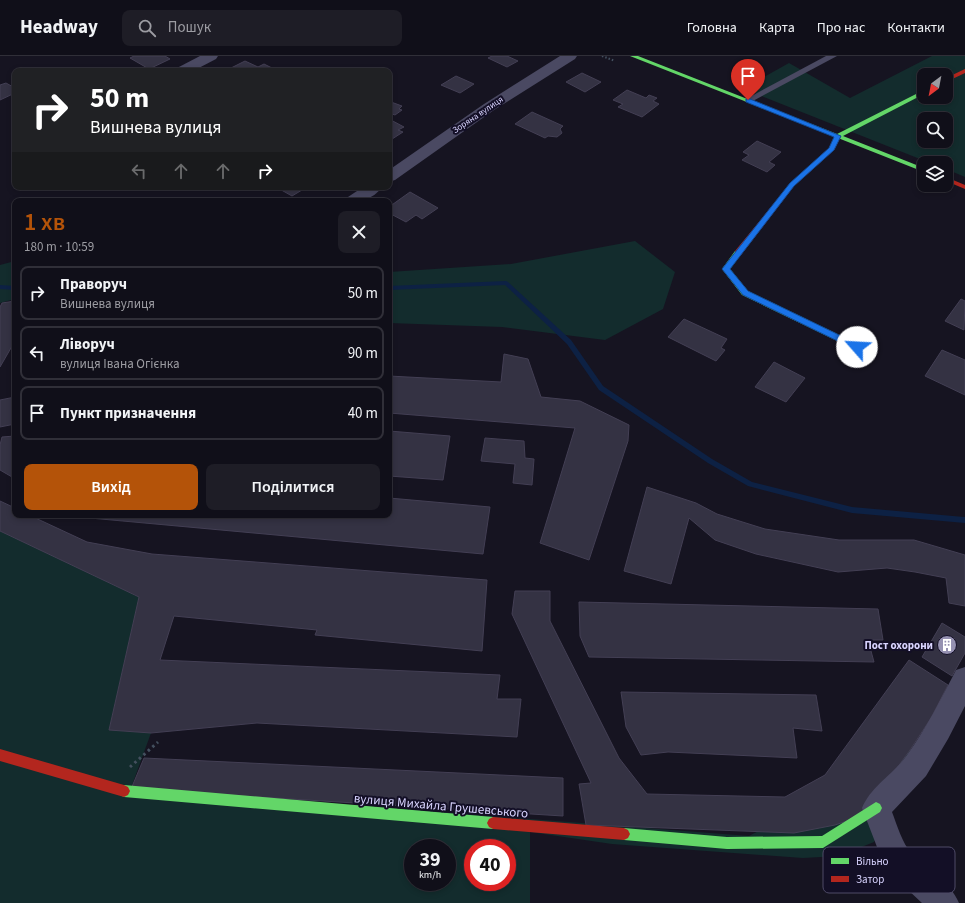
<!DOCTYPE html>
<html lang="uk">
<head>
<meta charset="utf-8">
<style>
	:root { --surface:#100f19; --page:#1e1d26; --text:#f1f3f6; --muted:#9c9ca2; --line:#302f38; --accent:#b45309 }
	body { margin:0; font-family:"Source Sans 3",sans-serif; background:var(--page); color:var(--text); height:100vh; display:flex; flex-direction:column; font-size:15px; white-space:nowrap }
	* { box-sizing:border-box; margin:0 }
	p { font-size:13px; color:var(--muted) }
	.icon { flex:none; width:22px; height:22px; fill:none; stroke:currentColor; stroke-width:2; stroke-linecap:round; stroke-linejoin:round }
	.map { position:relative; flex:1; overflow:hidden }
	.side { position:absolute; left:12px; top:142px; width:380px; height:320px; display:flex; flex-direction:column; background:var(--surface); border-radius:8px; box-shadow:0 2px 6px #0003,0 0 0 1px var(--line) }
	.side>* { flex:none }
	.top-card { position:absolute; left:12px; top:12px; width:380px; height:122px; border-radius:8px; box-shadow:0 2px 6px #0003,0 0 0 1px var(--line); background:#202124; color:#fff; overflow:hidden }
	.needle { width:26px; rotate:212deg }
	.controls { position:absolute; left:917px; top:12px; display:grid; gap:8px }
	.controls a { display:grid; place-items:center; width:36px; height:36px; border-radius:8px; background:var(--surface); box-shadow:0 2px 6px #0003,0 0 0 1px var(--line); font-size:20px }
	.speed { position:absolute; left:404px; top:783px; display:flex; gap:8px; font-size:20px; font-weight:700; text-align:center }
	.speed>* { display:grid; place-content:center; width:52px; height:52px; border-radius:50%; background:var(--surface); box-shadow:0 2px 6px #0003,0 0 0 1px var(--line); line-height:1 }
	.speed small { font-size:10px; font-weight:400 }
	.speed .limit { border:6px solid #d22; background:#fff; color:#111 }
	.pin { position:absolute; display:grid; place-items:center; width:34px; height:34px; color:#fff; margin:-41px -17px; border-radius:50% 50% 50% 0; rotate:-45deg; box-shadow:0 0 4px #0007 }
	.pin .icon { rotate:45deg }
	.me { position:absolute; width:44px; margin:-22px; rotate:296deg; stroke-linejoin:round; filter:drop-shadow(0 0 3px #0008) }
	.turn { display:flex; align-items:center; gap:14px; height:84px; padding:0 12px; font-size:18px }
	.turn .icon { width:52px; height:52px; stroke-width:2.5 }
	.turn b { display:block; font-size:28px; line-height:34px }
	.lanes { display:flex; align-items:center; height:38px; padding:0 12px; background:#0003; justify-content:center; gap:20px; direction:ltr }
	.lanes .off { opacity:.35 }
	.round { display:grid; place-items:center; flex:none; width:42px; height:42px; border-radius:8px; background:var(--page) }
	.overview { display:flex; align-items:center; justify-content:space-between; height:68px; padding:0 12px }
	h1 { font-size:24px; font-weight:600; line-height:30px; color:var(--accent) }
	.cta { display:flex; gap:8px; margin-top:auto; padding:8px 12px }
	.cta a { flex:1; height:46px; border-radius:8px; background:var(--accent); color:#fff; font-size:16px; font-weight:600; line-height:46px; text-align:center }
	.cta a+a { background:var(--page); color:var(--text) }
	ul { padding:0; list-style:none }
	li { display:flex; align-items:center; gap:12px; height:54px; margin:0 8px 6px; padding:0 4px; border:2px solid var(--line); border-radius:8px }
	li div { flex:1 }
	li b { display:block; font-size:15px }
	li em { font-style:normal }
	header { display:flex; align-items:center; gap:24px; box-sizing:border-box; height:56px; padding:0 20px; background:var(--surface); border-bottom:1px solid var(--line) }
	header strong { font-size:19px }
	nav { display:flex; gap:22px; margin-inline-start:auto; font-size:14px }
	.search { width:280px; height:36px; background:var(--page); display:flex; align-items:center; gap:10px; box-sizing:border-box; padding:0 14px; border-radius:8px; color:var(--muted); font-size:15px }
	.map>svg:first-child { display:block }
	.green { fill:#132c2d; fill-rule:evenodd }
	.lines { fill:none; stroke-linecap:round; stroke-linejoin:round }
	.stream { fill:#0d2144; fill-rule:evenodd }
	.building { fill:#343243; stroke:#433f54 }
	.path-far1 { stroke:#44505f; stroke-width:2; stroke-dasharray:1.5 2; stroke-linecap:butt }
	.path { stroke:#44505f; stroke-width:3; stroke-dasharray:2.5 3.5; stroke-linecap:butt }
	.lane { fill:#4a4962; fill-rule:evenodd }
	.street { fill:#4a4962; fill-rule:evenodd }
	.fast { fill:#63d668; fill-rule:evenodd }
	.jam { fill:#b3261e; fill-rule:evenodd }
	.route { fill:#1a73e8; stroke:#114b97 }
	.labels { text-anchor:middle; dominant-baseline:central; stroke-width:4; stroke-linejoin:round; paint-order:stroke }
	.far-street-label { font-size:9px; fill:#d9d4ff; stroke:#130f26 }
	.poi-label { font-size:11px; font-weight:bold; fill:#d9d4ff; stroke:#130f26; text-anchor:end }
	.near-street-label { font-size:13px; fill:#d9d4ff; stroke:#130f26 }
	.key { fill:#130f26; stroke:#4e4a67; stroke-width:1 }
	.key-label { font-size:11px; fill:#d9d4ff }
</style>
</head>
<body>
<header>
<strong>Headway</strong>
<div class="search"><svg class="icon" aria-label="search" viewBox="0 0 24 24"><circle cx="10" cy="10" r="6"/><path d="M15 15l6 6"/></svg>Пошук</div>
<nav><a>Головна</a><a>Карта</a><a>Про нас</a><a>Контакти</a></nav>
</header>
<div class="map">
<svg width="965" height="847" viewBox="0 0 965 847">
	<rect width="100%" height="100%" fill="#161421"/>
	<g class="green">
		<path d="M932,0H965V121L946,113V107H930L744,33L764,21L789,7L850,42ZM924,19H946V41H924ZM924,63H946V85H924Z"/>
		<path d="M635,185L675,216L663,253L605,284L502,271L389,267V216L511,208Z"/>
		<path d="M15,205V243L0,247V209Z"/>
		<path d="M0,475L139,541L109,674L151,677L131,732L749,780L910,694C908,727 888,757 874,786L839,800L803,802L612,788L530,776V847H0ZM413,792H447V826H413ZM473,792H507V826H473Z"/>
	</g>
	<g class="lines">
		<g class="stream">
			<path d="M506,225L508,226L571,284L603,330L712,403L752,426L852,451L964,461H965V467L852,457L748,430L708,407L599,334L567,288L505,229L389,234V230Z"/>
			<path d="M0,229L15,230V234L0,233Z"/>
		</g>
	</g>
	<g class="building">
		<path d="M134,0H165L170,3L149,13L130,2Z"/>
		<path d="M492,0H507L518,5L507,11L488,2Z"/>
		<path d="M245,5L258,11L264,8L274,13L270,15H236L231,12Z"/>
		<path d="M582,17L601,26L585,36L566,26Z"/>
		<path d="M456,20L474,28L460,37L441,29Z"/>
		<path d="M6,27L15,32V37L0,44V29Z"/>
		<path d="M627,34L646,42L649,39L657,42L653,45L659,48L642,61L618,51L623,48L613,44Z"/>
		<path d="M391,46L402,50L399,53L402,54L395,59L389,57V47Z"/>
		<path d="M532,56L563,70L560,73L562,77L557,81L548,80L545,82L515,68Z"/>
		<path d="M389,63L404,71L398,74L403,76L389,85Z"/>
		<path d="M757,85L781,96L769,106L775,109L767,116L742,104L749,99L743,96Z"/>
		<path d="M276,131H307L292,140Z"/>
		<path d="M410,136L438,152L422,163L416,159L406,166L389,157V151Z"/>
		<path d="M961,243L965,245L964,274L945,265Z"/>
		<path d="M15,245V285L0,311V251L2,247Z"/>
		<path d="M684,263L727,283L721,292L725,294L716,305L668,281Z"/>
		<path d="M942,294L965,304V339L925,320Z"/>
		<path d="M504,298L528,303L541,341L580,345L629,369L628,385L589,504L540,487L575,372L389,357V320L501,326Z"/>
		<path d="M774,306L805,322L786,346L755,331Z"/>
		<path d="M15,341V368L0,371V344Z"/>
		<path d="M389,375L450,380L443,424L389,420Z"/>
		<path d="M15,380V421H12L0,414V389L2,381Z"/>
		<path d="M485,382L524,385L525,402L534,403L532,429L513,427L515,408L481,405Z"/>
		<path d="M647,431L696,447L717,458L765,473L839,484H914L965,499V550L949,547L946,522L915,516L887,512L838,516L756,498L715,484L689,462L671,528L624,515Z"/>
		<path d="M389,442L490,451L483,498L79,461V459H389Z"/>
		<path d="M0,445L15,452V459H29L87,486L152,498L487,524L482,595L315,579L317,574L174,560L160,604L500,619L497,643H521L517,681L257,667L151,677L109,674L139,541L0,475Z"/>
		<path d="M515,535H550V565L619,702L647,738L785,741L825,719L909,604L948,629L931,662L910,694L862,760L835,769L794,777L586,769L579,728L591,727L512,558Z"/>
		<path d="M579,546L878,553L883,584H868L874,606L589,601L580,580Z"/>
		<path d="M942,567L965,581V597L952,620L922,601Z"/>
		<path d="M621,636L816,639L822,675L793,672L797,702L668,696L641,699L626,671Z"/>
		<path d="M144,702L563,722V760L131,733Z"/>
	</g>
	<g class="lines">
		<g class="path-far1">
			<path d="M602,0L615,5"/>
			<path d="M925,131L936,135"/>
		</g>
		<path class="path" d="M130,711L158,686"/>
		<path class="lane" d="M826,0H837L751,46H745L744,44Z"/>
		<g class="street">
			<path d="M200,0H218L216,3L193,15H175L177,12Z"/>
			<path d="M560,0H577L575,3L494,54L395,124L389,126V114L484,48Z"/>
			<path d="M363,131H382C373,144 360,145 346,145L348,141Z"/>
			<path d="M965,611V650L948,683L926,720L892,756C897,769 902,787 912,798C927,816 950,825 959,847H922L891,818L877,791L862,752C871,730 894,718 907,699C926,673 941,643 956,614Z"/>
		</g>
		<g class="fast">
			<path d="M630,0H638L837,78L924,34V38L843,80L924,112V116Z"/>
			<path d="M735,195H741L742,197L730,213L748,235L860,289L861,291L860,293H854L742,239L722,213Z"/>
			<path d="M124,729L493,761L497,763L499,767L497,771L493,773L124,741L120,739L118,735L120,731Z"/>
			<path d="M876,746L880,748L882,752L880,756L823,792L727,793L624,784L620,782L618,778L620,774L624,772L727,781L822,780Z"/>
		</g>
		<g class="jam">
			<path d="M965,13V17L946,26V22Z"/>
			<path d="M836,79L841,80L834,94L794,130L741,199H735V195L790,128L829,92Z"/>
			<path d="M946,121L965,129V133L946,125Z"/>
			<path d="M0,693L124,729L128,731L130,735L128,739L124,741L0,705Z"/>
			<path d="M493,761L624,772L628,774L630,778L628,782L624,784L493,773L489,771L487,767L489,763Z"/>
		</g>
	</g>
	<path class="route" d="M746,43H750L841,80L834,94L794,130L730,213L748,235L860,289V293H854L743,239L722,213L790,127L829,92L834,81L746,46Z"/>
	<defs>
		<symbol id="building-disc" viewBox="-11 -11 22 22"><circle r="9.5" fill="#9591b1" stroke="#130f26"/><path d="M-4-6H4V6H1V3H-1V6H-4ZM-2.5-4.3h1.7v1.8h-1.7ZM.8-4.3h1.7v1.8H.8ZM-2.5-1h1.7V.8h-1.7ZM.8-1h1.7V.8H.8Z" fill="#fff"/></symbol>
	</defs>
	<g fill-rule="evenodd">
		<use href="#building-disc" x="936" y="578" width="22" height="22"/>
	</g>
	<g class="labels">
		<g class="far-street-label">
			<text transform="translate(478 59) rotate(-34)">Зоряна вулиця</text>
		</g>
		<g class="poi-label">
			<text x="933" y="589">Пост охорони</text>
		</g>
		<g class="near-street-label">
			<text transform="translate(441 750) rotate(5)">вулиця Михайла Грушевського</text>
		</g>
	</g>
	<rect x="823" y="791" width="132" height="46" rx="6" class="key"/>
	<rect x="831" y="802" width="18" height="6" fill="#63d668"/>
	<rect x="831" y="820" width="18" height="6" fill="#b3261e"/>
	<g class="key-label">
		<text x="856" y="809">Вільно</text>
		<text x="856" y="827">Затор</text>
	</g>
</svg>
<div class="controls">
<a><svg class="needle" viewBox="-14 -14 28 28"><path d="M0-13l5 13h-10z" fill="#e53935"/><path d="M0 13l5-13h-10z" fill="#9c9ca2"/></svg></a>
<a><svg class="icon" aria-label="search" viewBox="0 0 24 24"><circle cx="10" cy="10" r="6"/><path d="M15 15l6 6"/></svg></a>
<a><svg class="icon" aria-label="layers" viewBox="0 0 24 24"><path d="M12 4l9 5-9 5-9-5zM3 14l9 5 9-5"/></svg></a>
</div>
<div class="speed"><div>39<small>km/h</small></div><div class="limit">40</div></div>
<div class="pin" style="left:748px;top:44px;background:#d93025"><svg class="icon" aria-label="arrive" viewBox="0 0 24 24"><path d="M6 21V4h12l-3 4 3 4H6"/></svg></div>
<svg class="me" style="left:857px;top:291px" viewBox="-20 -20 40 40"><circle r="19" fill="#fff"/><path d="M0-13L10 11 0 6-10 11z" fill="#1a73e8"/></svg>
<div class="top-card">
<div class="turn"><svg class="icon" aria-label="right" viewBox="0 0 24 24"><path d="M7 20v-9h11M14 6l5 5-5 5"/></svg><div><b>50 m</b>Вишнева вулиця</div></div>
<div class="lanes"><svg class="icon off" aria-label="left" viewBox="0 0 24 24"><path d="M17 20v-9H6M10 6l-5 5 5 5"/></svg><svg class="icon off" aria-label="ahead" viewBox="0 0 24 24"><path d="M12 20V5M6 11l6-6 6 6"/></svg><svg class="icon off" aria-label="ahead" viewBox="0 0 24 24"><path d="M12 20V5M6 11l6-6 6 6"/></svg><svg class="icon" aria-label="right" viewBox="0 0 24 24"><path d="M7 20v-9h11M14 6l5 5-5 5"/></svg></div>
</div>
<section class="side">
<div class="overview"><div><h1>1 хв</h1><p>180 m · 10:59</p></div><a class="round"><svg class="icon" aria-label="close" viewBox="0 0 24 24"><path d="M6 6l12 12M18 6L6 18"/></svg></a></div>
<ul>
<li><svg class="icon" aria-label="right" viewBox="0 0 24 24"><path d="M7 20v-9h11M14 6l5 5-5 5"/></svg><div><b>Праворуч</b><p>Вишнева вулиця</p></div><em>50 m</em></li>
<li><svg class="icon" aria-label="left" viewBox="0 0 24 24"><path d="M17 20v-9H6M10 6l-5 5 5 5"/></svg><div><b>Ліворуч</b><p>вулиця Івана Огієнка</p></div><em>90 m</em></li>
<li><svg class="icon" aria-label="arrive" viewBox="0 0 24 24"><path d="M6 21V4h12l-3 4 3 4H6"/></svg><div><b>Пункт призначення</b></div><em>40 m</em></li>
</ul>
<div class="cta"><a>Вихід</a><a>Поділитися</a></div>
</section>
</div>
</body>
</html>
